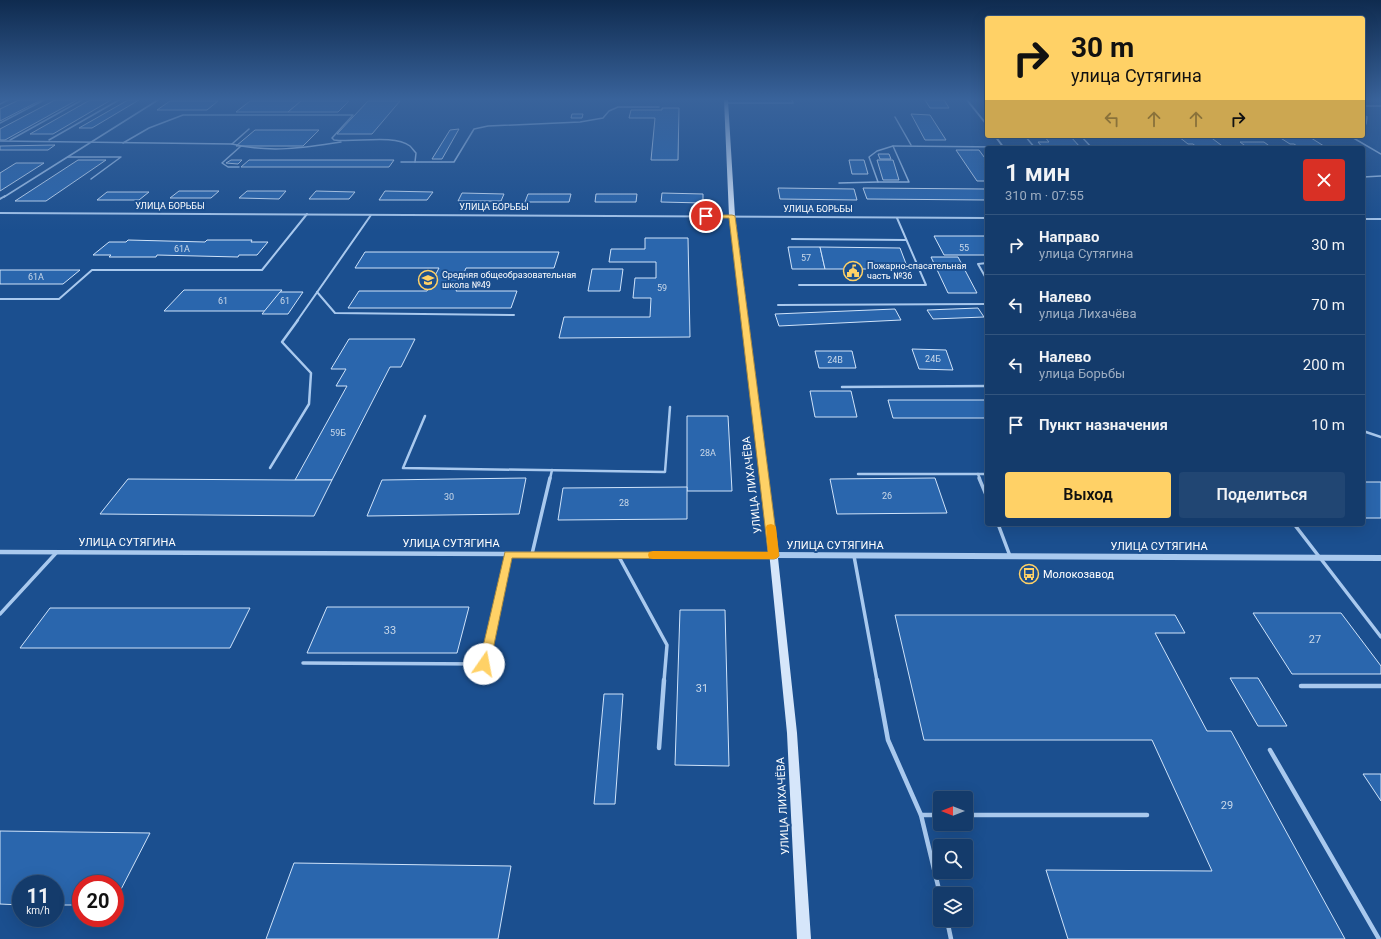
<!DOCTYPE html>
<html lang="ru">
<head>
<meta charset="utf-8">
<style>
	:root { --surface:#143b6b; --page:#214673; --text:#f1f3f6; --muted:#9dadc1; --line:#33557e; --accent:#ffd166 }
	body { margin:0; font-family:Roboto,sans-serif; background:var(--page); color:var(--text); height:100vh; display:flex; flex-direction:column; font-size:15px; white-space:nowrap }
	* { box-sizing:border-box; margin:0 }
	p { font-size:13px; color:var(--muted) }
	.icon { flex:none; width:22px; height:22px; fill:none; stroke:currentColor; stroke-width:2; stroke-linecap:round; stroke-linejoin:round }
	.map { position:relative; flex:1; overflow:hidden }
	.sheet { position:absolute; left:985px; top:146px; width:380px; height:380px; display:flex; flex-direction:column; background:var(--surface); border-radius:4px; box-shadow:0 4px 16px #0002,0 0 0 1px var(--line) }
	.sheet>* { flex:none }
	.banner { position:absolute; left:985px; top:16px; width:380px; height:122px; border-radius:4px; box-shadow:0 4px 16px #0002,0 0 0 1px var(--line); background:#ffd166; color:#111; overflow:hidden }
	.needle { width:26px; rotate:270deg }
	.fabs { position:absolute; left:933px; top:791px; display:grid; gap:8px }
	.fabs a { display:grid; place-items:center; width:40px; height:40px; border-radius:4px; background:var(--surface); box-shadow:0 4px 16px #0002,0 0 0 1px var(--line); font-size:20px }
	.speed { position:absolute; left:12px; top:875px; display:flex; gap:8px; font-size:20px; font-weight:700; text-align:center }
	.speed>* { display:grid; place-content:center; width:52px; height:52px; border-radius:50%; background:var(--surface); box-shadow:0 4px 16px #0002,0 0 0 1px var(--line); line-height:1 }
	.speed small { font-size:10px; font-weight:400 }
	.speed .limit { border:6px solid #d22; background:#fff; color:#111 }
	.pin { position:absolute; display:grid; place-items:center; width:34px; height:34px; color:#fff; margin:-17px; border:2px solid #fff; border-radius:50%; box-shadow:0 1px 4px #0007 }
	.me { position:absolute; width:44px; margin:-22px; rotate:12deg; stroke-linejoin:round; filter:drop-shadow(0 0 3px #0008) }
	.turn { display:flex; align-items:center; gap:14px; height:84px; padding:0 20px; font-size:18px }
	.turn .icon { width:52px; height:52px; stroke-width:2.5 }
	.turn b { display:block; font-size:28px; line-height:34px }
	.lanes { display:flex; align-items:center; height:38px; padding:0 20px; background:#0003; justify-content:center; gap:20px; direction:ltr }
	.lanes .off { opacity:.35 }
	.round { display:grid; place-items:center; flex:none; width:42px; height:42px; border-radius:4px; background:var(--page) }
	.overview { display:flex; align-items:center; justify-content:space-between; height:68px; padding:0 20px }
	h1 { font-size:24px; font-weight:600; line-height:30px }
	.cta { display:flex; gap:8px; margin-top:auto; padding:8px 20px }
	.cta a { flex:1; height:46px; border-radius:4px; background:var(--accent); color:#111; font-size:16px; font-weight:600; line-height:46px; text-align:center }
	.cta a+a { background:var(--page); color:var(--text) }
	ul { padding:0; list-style:none }
	li { display:flex; align-items:center; gap:12px; height:60px; padding:0 20px; border-top:1px solid var(--line) }
	li div { flex:1 }
	li b { display:block; font-size:15px }
	li em { font-style:normal }
	.map>svg:first-child { display:block }
	.building { fill:#2a66ad; stroke:#cfe3fa }
	.lines { fill:none; stroke-linecap:round; stroke-linejoin:round }
	.service-far4 { stroke:#a9c9ee; stroke-width:1.5 }
	.service-far3 { stroke:#a9c9ee; stroke-width:2 }
	.service-far2 { stroke:#a9c9ee; stroke-width:2.5 }
	.service-far1 { stroke:#a9c9ee; stroke-width:3.5 }
	.service { stroke:#a9c9ee; stroke-width:4.5 }
	.minor-far1 { stroke:#a9c9ee; stroke-width:2 }
	.minor { stroke:#a9c9ee; stroke-width:4.5 }
	.tertiary { fill:#a9c9ee; fill-rule:evenodd }
	.secondary { fill:#d6e6fa; fill-rule:evenodd }
	.route { fill:#ffd166; stroke:#a68842 }
	.slow { fill:#f59e0b }
	.labels { text-anchor:middle; dominant-baseline:central; stroke-width:4; stroke-linejoin:round; paint-order:stroke }
	.far-street-label { font-size:9px; fill:#fff; stroke:#1b4f8f }
	.number-label { font-size:9px; fill:#cad9ea }
	.far-poi-label { font-size:9px; fill:#fff; stroke:#1b4f8f; text-anchor:start }
	.street-label { font-size:11px; fill:#fff; stroke:#1b4f8f }
	.poi-label { font-size:11px; fill:#fff; stroke:#1b4f8f; text-anchor:start }
	.near-number-label { font-size:11px; fill:#cad9ea }
</style>
</head>
<body>
<div class="map">
<svg width="1381" height="939" viewBox="0 0 1381 939">
	<rect width="100%" height="100%" fill="#1b4f8f"/>
	<g class="building">
		<path d="M19,100H41L0,121V109Z"/>
		<path d="M55,100H77L5,140H0V129Z"/>
		<path d="M90,100H111L53,134H30Z"/>
		<path d="M128,100H139L92,128H79Z"/>
		<path d="M925,100H944L949,108H930Z"/>
		<path d="M170,101H218L207,110H157Z"/>
		<path d="M250,101H301L288,112H236Z"/>
		<path d="M301,101H349L338,112H288Z"/>
		<path d="M368,101H400L372,134H337Z"/>
		<path d="M662,108H679L678,160H651L655,118H629L631,110H662Z"/>
		<path d="M572,114H583L582,118H571Z"/>
		<path d="M911,114L930,115L946,140H925Z"/>
		<path d="M459,129L442,159H432L450,130Z"/>
		<path d="M255,130H319L303,146H236Z"/>
		<path d="M1044,136H1070L1081,148H1043L1038,142H1049Z"/>
		<path d="M1183,136H1209L1225,148H1198L1193,144H1188L1179,137H1184Z"/>
		<path d="M1282,136H1308L1327,148H1300L1294,144H1290L1279,137H1283Z"/>
		<path d="M1240,142H1264L1272,148H1248Z"/>
		<path d="M55,145L48,150H0V146Z"/>
		<path d="M956,150H979L987,161V181H977Z"/>
		<path d="M878,154H889L891,159H880Z"/>
		<path d="M78,160H106L46,201H15Z"/>
		<path d="M231,160H242L238,164L226,163Z"/>
		<path d="M249,160H394L389,167H241Z"/>
		<path d="M849,160H864L868,174H852Z"/>
		<path d="M877,160H893L899,180H883Z"/>
		<path d="M16,163H44L0,191V173Z"/>
		<path d="M778,188L854,189L857,200L780,199Z"/>
		<path d="M863,188L987,189V200L867,199Z"/>
		<path d="M179,191H219L211,198H170Z"/>
		<path d="M247,191H286L279,199L239,198Z"/>
		<path d="M316,191L355,192L349,199H309Z"/>
		<path d="M385,191L433,192L427,200H379Z"/>
		<path d="M107,192H149L139,200H97Z"/>
		<path d="M462,193L504,194L501,201H458Z"/>
		<path d="M662,193L703,194V203L661,202Z"/>
		<path d="M528,194H571L569,202H525Z"/>
		<path d="M596,194H637L636,202H595Z"/>
		<path d="M934,236H985L987,240V255H944Z"/>
		<path d="M645,238H688L690,337L559,338L564,317H650L651,298H633L635,278H656V262H609L611,249H645Z"/>
		<path d="M128,240L205,242L207,240H252L251,242H268L257,255H239L238,257L157,255L156,257H109L111,255H93L109,242H126Z"/>
		<path d="M788,247H820L825,269H792Z"/>
		<path d="M820,247L900,248L908,269H825Z"/>
		<path d="M365,252H559L554,268H466L456,291H517L511,308H348L359,291H427L439,268H355Z"/>
		<path d="M931,257H958L977,293H948Z"/>
		<path d="M592,269H623L620,291H588Z"/>
		<path d="M0,270H80L63,284H0Z"/>
		<path d="M184,290H282L266,311H164Z"/>
		<path d="M280,292H303L288,314H262Z"/>
		<path d="M978,308L984,317L933,319L927,310Z"/>
		<path d="M895,309L901,320L779,326L775,314Z"/>
		<path d="M349,339H415L401,367H390L332,480H295L347,386H336L346,369H331Z"/>
		<path d="M912,349L946,350L953,370L919,369Z"/>
		<path d="M815,351H852L856,368H819Z"/>
		<path d="M810,391H851L857,417H815Z"/>
		<path d="M888,400H987V418H893Z"/>
		<path d="M687,416H728L732,491H687Z"/>
		<path d="M526,478L519,514L367,516L382,480Z"/>
		<path d="M935,478L947,513L837,514L830,479Z"/>
		<path d="M128,479L295,480H332L314,516L100,514Z"/>
		<rect x="1363" y="482" width="18" height="36"/>
		<path d="M687,487V519L558,520L563,488Z"/>
		<path d="M327,607H469L457,653H307Z"/>
		<path d="M50,608H250L230,648H20Z"/>
		<path d="M680,610H725L729,766L675,765Z"/>
		<path d="M1253,613H1341L1381,666V674H1292Z"/>
		<path d="M895,615H1175L1185,633H1155L1207,731H1231L1345,939H1068L1046,870L1212,871L1152,740H924Z"/>
		<path d="M1230,678H1258L1287,726H1258Z"/>
		<path d="M604,694H623L615,804H594Z"/>
		<path d="M1363,774H1381V801Z"/>
		<path d="M0,831L150,833L115,901V884H81V905H55V884H21V905L0,904Z"/>
		<path d="M294,863L511,866L498,939H266Z"/>
	</g>
	<g class="lines">
		<g class="service-far4">
			<path d="M726,103H793L792,100"/>
			<path d="M0,104L8,100"/>
			<path d="M1363,106H1381"/>
			<path d="M1363,115L1367,117L1366,124H1363"/>
			<path d="M895,117L911,145"/>
			<path d="M0,123L44,100"/>
			<path d="M1025,136L1035,148"/>
			<path d="M1081,136L1092,148"/>
			<path d="M1350,136L1381,154"/>
			<path d="M10,140L82,100"/>
			<path d="M49,140L119,100"/>
			<path d="M0,141L232,144C269,153 304,148 341,142"/>
			<path d="M123,143L149,128L183,115H353L332,138L334,140C355,143 393,134 410,146C412,148 414,151 416,153L415,162"/>
			<path d="M232,144L249,129"/>
			<path d="M893,146L1003,147"/>
			<path d="M893,146L909,182H878L869,157L877,151Z"/>
			<path d="M68,157H121L91,179"/>
			<path d="M401,162H454L474,129L488,126L580,122L603,118L609,111L618,107H659"/>
			<path d="M239,167H228L222,163L241,146"/>
			<path d="M1363,177L1381,176"/>
			<path d="M839,183L878,182"/>
			<path d="M4,197L158,100"/>
		</g>
		<g class="service-far3">
			<path d="M0,199L5,196"/>
			<path d="M792,239L906,240"/>
			<path d="M987,263L978,264L987,280"/>
			<path d="M799,285H926L897,218"/>
			<path d="M317,292L335,313L514,315"/>
			<path d="M0,299H59L92,270H262L307,214"/>
			<path d="M778,305L987,304"/>
			<path d="M297,321L371,215"/>
		</g>
		<g class="service-far2">
			<path d="M842,387L987,386"/>
			<path d="M425,416L403,468L665,472L670,407"/>
			<path d="M1363,431L1381,437"/>
			<path d="M270,468L309,404L311,373L282,342L298,320"/>
			<path d="M858,474H987"/>
			<path d="M978,474L980,479"/>
			<path d="M550,479L552,470"/>
		</g>
		<g class="service-far1">
			<path d="M979,478L987,497"/>
			<path d="M998,524L1010,556"/>
			<path d="M1294,524L1381,637"/>
			<path d="M532,554L550,478"/>
			<path d="M618,555L667,645L664,681"/>
			<path d="M854,556L877,681"/>
			<path d="M0,614L57,552"/>
			<path d="M303,663L485,664L508,554"/>
		</g>
		<g class="service">
			<path d="M877,680L888,740L921,815L940,894"/>
			<path d="M1301,686H1381"/>
			<path d="M659,748L664,680"/>
			<path d="M1270,750L1379,939"/>
			<path d="M921,815H940"/>
			<path d="M966,815H1147"/>
			<path d="M947,920L951,939"/>
		</g>
		<g class="minor-far1">
			<path d="M967,100L987,125"/>
			<path d="M995,136L1004,148"/>
		</g>
		<path class="minor" d="M0,552L774,555"/>
		<g class="tertiary">
			<path d="M0,212L987,217V219L0,214Z"/>
			<rect x="1363" y="218" width="18" height="2"/>
			<path d="M774,552L1381,555V561L774,558L771,557L770,555L771,553Z"/>
		</g>
		<path class="secondary" d="M724,100H728L735,216L774,521L797,733L811,939H797L787,733L766,521L729,216Z"/>
	</g>
	<linearGradient id="sky" x2="0" y2="1"><stop stop-color="#0f2b4f"/><stop offset="0.43" stop-color="#39639b"/><stop offset="1" stop-color="#39639b" stop-opacity="0"/></linearGradient>
	<rect width="1381" height="231" fill="url(#sky)"/>
	<path class="route" d="M704,215H732L735,216L779,556L777,558L774,559L512,558L490,664L489,668L484,669L480,668L479,664L505,552H768L729,218H706L703,216Z"/>
	<path class="slow" d="M771,524L774,525L776,527L779,556L777,558L774,559H653L649,558L648,555L649,552L653,551L768,552L766,527L767,525Z"/>
	<defs>
		<symbol id="civic-ring" viewBox="-11 -11 22 22"><circle r="9.5" fill="#1b4f8f" stroke="#ffd166" stroke-width="1.5"/><path d="M-.6-6.5H3V-4.5H.6V-3L4-1V1h2V6H-6V1h2V-1L-.6-3ZM-1.2 2.5V6h2.4V2.5Z" fill="#ffd166"/></symbol>
		<symbol id="school-ring" viewBox="-11 -11 22 22"><circle r="9.5" fill="#1b4f8f" stroke="#ffd166" stroke-width="1.5"/><path d="M0-5L7-2L0 1L-7-2ZM-4 1L0 2.5L4 1V4Q0 6-4 4Z" fill="#ffd166"/></symbol>
		<symbol id="bus-ring" viewBox="-11 -11 22 22"><circle r="9.5" fill="#1b4f8f" stroke="#ffd166" stroke-width="1.5"/><path d="M-5-6H5V4H4V6H2V4H-2V6H-4V4H-5ZM-3.5-4V0h7V-4ZM-3.5 1.2v1.5H-2V1.2ZM2 1.2v1.5H3.5V1.2Z" fill="#ffd166"/></symbol>
	</defs>
	<g fill-rule="evenodd">
		<use href="#civic-ring" x="842" y="260" width="22" height="22"/>
		<use href="#school-ring" x="417" y="269" width="22" height="22"/>
		<use href="#bus-ring" x="1018" y="563" width="22" height="22"/>
	</g>
	<g class="labels">
		<g class="far-street-label">
			<text x="170" y="206">УЛИЦА БОРЬБЫ</text>
			<text x="494" y="207">УЛИЦА БОРЬБЫ</text>
			<text x="818" y="209">УЛИЦА БОРЬБЫ</text>
		</g>
		<g class="number-label">
			<text x="964" y="248">55</text>
			<text x="182" y="249">61А</text>
			<text x="806" y="258">57</text>
			<text x="36" y="277">61А</text>
			<text x="662" y="288">59</text>
			<text x="223" y="301">61</text>
			<text x="285" y="301">61</text>
			<text x="933" y="359">24Б</text>
			<text x="835" y="360">24В</text>
			<text x="338" y="433">59Б</text>
			<text x="708" y="453">28А</text>
			<text x="887" y="496">26</text>
			<text x="449" y="497">30</text>
			<text x="624" y="503">28</text>
		</g>
		<g class="far-poi-label">
			<text x="867" y="266">Пожарно-спасательная<tspan x="867" dy="10">часть №36</tspan></text>
			<text x="442" y="275">Средняя общеобразовательная<tspan x="442" dy="10">школа №49</tspan></text>
		</g>
		<g class="street-label">
			<text transform="translate(752 485) rotate(-97)">УЛИЦА ЛИХАЧЁВА</text>
			<text x="127" y="542">УЛИЦА СУТЯГИНА</text>
			<text x="451" y="543">УЛИЦА СУТЯГИНА</text>
			<text x="835" y="545">УЛИЦА СУТЯГИНА</text>
			<text x="1159" y="546">УЛИЦА СУТЯГИНА</text>
			<text transform="translate(783 806) rotate(-93)">УЛИЦА ЛИХАЧЁВА</text>
		</g>
		<g class="poi-label">
			<text x="1043" y="574">Молокозавод</text>
		</g>
		<g class="near-number-label">
			<text x="390" y="630">33</text>
			<text x="1315" y="639">27</text>
			<text x="702" y="688">31</text>
			<text x="1227" y="805">29</text>
		</g>
	</g>
</svg>
<div class="fabs">
<a><svg class="needle" viewBox="-14 -14 28 28"><path d="M0-13l5 13h-10z" fill="#e53935"/><path d="M0 13l5-13h-10z" fill="#9dadc1"/></svg></a>
<a><svg class="icon" aria-label="search" viewBox="0 0 24 24"><circle cx="10" cy="10" r="6"/><path d="M15 15l6 6"/></svg></a>
<a><svg class="icon" aria-label="layers" viewBox="0 0 24 24"><path d="M12 4l9 5-9 5-9-5zM3 14l9 5 9-5"/></svg></a>
</div>
<div class="speed"><div>11<small>km/h</small></div><div class="limit">20</div></div>
<div class="pin" style="left:706px;top:216px;background:#d93025"><svg class="icon" aria-label="arrive" viewBox="0 0 24 24"><path d="M6 21V4h12l-3 4 3 4H6"/></svg></div>
<svg class="me" style="left:484px;top:664px" viewBox="-20 -20 40 40"><circle r="19" fill="#fff"/><path d="M0-13L10 11 0 6-10 11z" fill="#ffd166"/></svg>
<div class="banner">
<div class="turn"><svg class="icon" aria-label="right" viewBox="0 0 24 24"><path d="M7 20v-9h11M14 6l5 5-5 5"/></svg><div><b>30 m</b>улица Сутягина</div></div>
<div class="lanes"><svg class="icon off" aria-label="left" viewBox="0 0 24 24"><path d="M17 20v-9H6M10 6l-5 5 5 5"/></svg><svg class="icon off" aria-label="ahead" viewBox="0 0 24 24"><path d="M12 20V5M6 11l6-6 6 6"/></svg><svg class="icon off" aria-label="ahead" viewBox="0 0 24 24"><path d="M12 20V5M6 11l6-6 6 6"/></svg><svg class="icon" aria-label="right" viewBox="0 0 24 24"><path d="M7 20v-9h11M14 6l5 5-5 5"/></svg></div>
</div>
<section class="sheet">
<div class="overview"><div><h1>1 мин</h1><p>310 m · 07:55</p></div><a class="round" style="background:#d93025;color:#fff"><svg class="icon" aria-label="close" viewBox="0 0 24 24"><path d="M6 6l12 12M18 6L6 18"/></svg></a></div>
<ul>
<li><svg class="icon" aria-label="right" viewBox="0 0 24 24"><path d="M7 20v-9h11M14 6l5 5-5 5"/></svg><div><b>Направо</b><p>улица Сутягина</p></div><em>30 m</em></li>
<li><svg class="icon" aria-label="left" viewBox="0 0 24 24"><path d="M17 20v-9H6M10 6l-5 5 5 5"/></svg><div><b>Налево</b><p>улица Лихачёва</p></div><em>70 m</em></li>
<li><svg class="icon" aria-label="left" viewBox="0 0 24 24"><path d="M17 20v-9H6M10 6l-5 5 5 5"/></svg><div><b>Налево</b><p>улица Борьбы</p></div><em>200 m</em></li>
<li><svg class="icon" aria-label="arrive" viewBox="0 0 24 24"><path d="M6 21V4h12l-3 4 3 4H6"/></svg><div><b>Пункт назначения</b></div><em>10 m</em></li>
</ul>
<div class="cta"><a>Выход</a><a>Поделиться</a></div>
</section>
</div>
</body>
</html>
